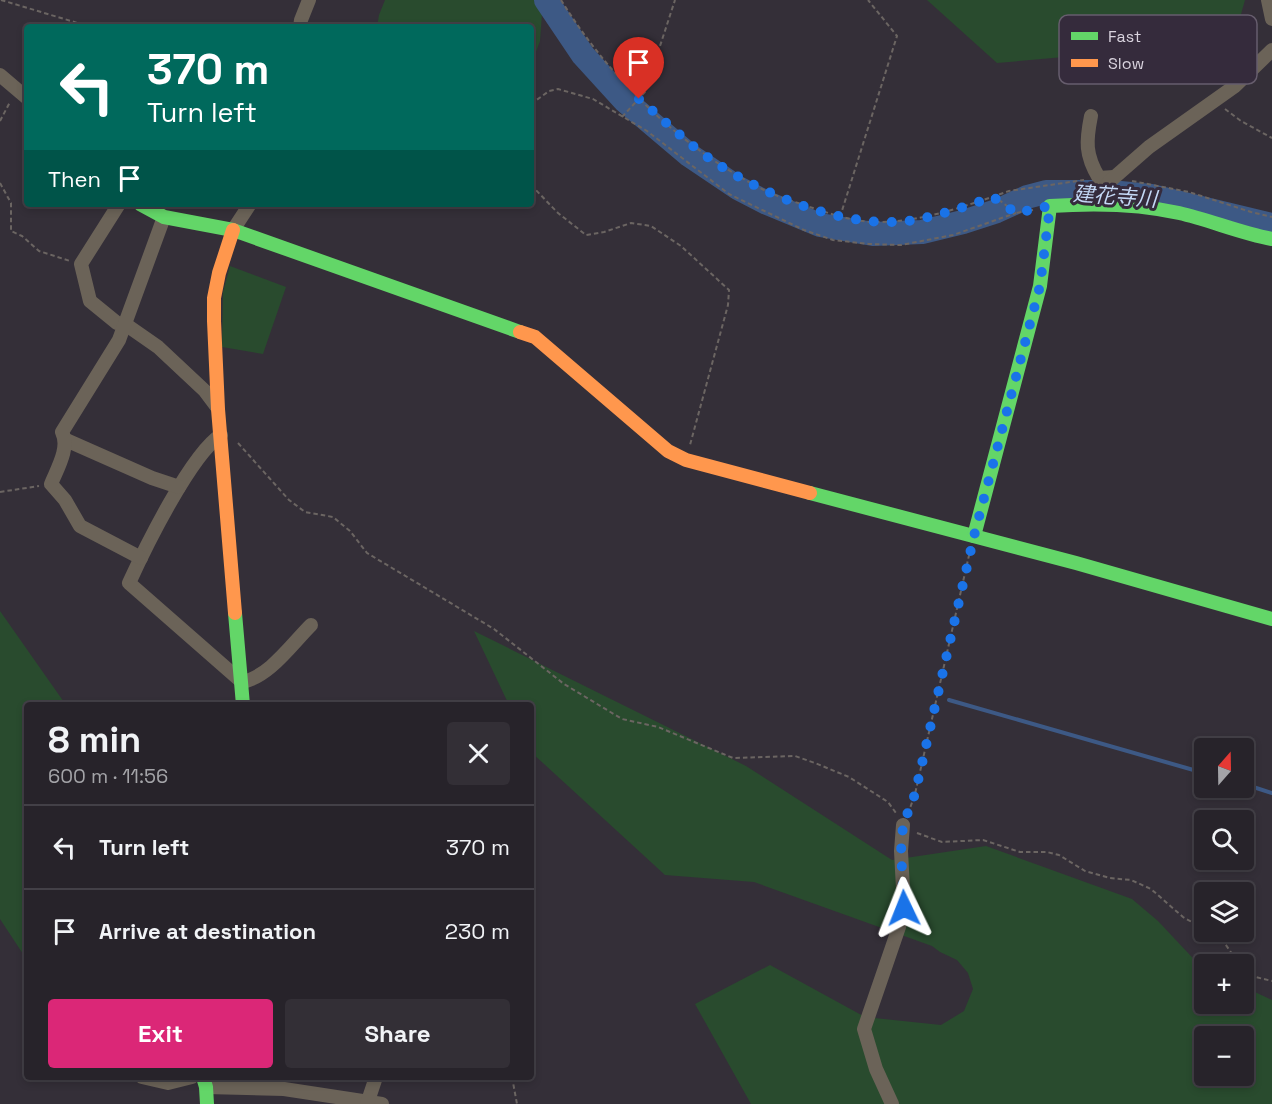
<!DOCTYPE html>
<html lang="en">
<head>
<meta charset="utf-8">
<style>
	:root { --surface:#27232a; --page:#332f36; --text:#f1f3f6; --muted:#a4a4a8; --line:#434047; --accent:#db2777 }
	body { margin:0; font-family:"Space Grotesk","Noto Sans JP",sans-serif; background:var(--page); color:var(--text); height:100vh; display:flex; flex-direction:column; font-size:22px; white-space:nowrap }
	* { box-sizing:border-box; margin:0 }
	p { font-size:20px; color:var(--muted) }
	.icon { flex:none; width:33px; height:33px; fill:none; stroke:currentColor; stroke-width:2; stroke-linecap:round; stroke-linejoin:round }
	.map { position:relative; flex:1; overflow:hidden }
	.panel { position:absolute; left:24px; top:702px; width:510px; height:378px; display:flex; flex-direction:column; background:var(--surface); border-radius:6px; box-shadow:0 3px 9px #0003,0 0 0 2px var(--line) }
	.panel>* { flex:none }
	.top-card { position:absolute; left:24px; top:24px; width:510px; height:183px; border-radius:6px; box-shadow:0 3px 9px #0003,0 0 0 2px var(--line); background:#00695c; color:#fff; overflow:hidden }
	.needle { width:39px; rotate:20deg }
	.fabs { position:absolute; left:1194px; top:738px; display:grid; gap:12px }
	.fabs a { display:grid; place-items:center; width:60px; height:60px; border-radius:6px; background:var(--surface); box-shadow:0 3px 9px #0003,0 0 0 2px var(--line); font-size:30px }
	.pin { position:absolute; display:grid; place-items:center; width:51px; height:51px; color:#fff; margin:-62px -26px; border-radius:50% 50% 50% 0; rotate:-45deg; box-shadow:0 0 6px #0007 }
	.pin .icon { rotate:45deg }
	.me { position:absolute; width:66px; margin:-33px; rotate:358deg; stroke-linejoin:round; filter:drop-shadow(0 0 4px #0008) }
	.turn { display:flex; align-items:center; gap:21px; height:126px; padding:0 24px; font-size:27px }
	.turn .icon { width:78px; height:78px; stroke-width:2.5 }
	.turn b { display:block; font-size:42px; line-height:51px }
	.then { display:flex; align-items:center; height:57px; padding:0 24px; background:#0003; gap:12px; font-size:22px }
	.round { display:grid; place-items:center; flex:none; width:63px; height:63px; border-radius:6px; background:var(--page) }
	.headline { display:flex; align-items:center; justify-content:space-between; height:102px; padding:0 24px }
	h1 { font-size:36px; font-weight:700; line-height:45px }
	.button { display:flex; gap:12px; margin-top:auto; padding:12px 24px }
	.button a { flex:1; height:69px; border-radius:6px; background:var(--accent); color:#fff; font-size:24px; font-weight:700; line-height:69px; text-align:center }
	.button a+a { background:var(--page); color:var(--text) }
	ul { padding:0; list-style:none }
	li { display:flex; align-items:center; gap:18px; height:84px; padding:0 24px; border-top:2px solid var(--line) }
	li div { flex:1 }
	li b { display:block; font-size:22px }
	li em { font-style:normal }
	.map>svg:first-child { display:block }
	.green { fill:#294b2e; fill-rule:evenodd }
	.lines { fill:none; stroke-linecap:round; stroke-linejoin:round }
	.stream { stroke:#3d5985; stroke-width:4 }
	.river { stroke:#3d5985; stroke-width:24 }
	.path { stroke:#6b6562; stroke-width:2; stroke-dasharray:4.5 3; stroke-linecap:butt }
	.street { stroke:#6b6358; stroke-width:14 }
	.fast { stroke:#63d668; stroke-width:14 }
	.slow { stroke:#ff974d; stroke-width:14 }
	.route { stroke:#1a73e8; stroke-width:10; stroke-dasharray:0 18 }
	.labels { text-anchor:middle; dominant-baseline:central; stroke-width:6; stroke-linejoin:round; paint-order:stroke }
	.water-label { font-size:21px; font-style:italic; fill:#c4d8f6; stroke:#352b3c }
	.key { fill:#352b3c; stroke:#665d6d; stroke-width:1.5 }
	.key-label { font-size:16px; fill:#d9d3de }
</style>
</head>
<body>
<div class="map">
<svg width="1272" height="1104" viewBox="0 0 1272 1104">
	<rect width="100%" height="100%" fill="#342f38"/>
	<g class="green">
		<path d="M385,0H543L540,41L531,65V27H377L379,15Z"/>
		<path d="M927,0H1245L1233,42L997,63Z"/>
		<path d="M230,266L286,287L263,354L222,347L223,292Z"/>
		<path d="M0,611L66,705H27V960L0,919Z"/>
		<path d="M474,631L746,766L892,860L986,846L1132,899L1158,921L1204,970V1004H1244V987L1272,1000V1104H751L695,1004L770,965L865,1017L941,1025L964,1011L973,989L968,973L957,960L940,952L932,946L754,882L665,875L531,752V705H509ZM1204,1036H1244V1076H1204Z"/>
	</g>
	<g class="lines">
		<g class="stream">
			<path d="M949,700L1204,773"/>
			<path d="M1244,784L1272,793"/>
		</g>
		<path class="river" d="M546,0L583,55L624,100L689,155L738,188L767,203L820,225L873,234L922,232L963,222L997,211L1027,197L1046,192H1110L1151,196L1272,225"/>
		<g class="path">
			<path d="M1,0L91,27"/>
			<path d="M561,0C610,79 681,148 764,190C777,197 793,201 807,206C828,213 850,221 873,222C915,223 953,210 992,197L998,199L1016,213L1033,210"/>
			<path d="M531,104L549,91L558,89L593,99L647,131L729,194L804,230L833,240L869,244L901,245L953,235L1016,213"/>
			<path d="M1225,109L1241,121L1272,138"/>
			<path d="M622,117L645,92L675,0"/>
			<path d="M0,121L10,102"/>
			<path d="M1132,181L1189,192L1251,212L1272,217"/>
			<path d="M0,183L11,203V231L22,236L39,251L70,261"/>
			<path d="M531,185L558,213L586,235L604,232L631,223L651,226L681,246L729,290L728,305L690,445"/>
			<path d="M992,197L1009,191L1084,180"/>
			<path d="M840,217L897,36L868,0"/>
			<path d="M238,443L289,500L305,512L333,517L350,531L367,553L494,629L564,684L622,719L658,727L733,758L795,756L815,763L849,777L888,802L896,813"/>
			<path d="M0,492L39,486"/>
			<path d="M908,814L915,794L970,551"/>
			<path d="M917,833L942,842L983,840L1020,852H1047L1059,855L1085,871L1110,878L1131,880L1151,889L1183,917L1204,929"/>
			<path d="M1209,932L1219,935L1239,964"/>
			<path d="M1244,971L1247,975L1272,981"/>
			<path d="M512,1077L517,1104"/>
		</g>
		<g class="street">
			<path d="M1268,0L1272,19"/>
			<path d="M300,27L301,20L309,0"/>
			<path d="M0,75L27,98"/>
			<path d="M1091,116C1086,141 1085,155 1099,178L1114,177"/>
			<path d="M1093,202L1109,182L1149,147L1235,86L1272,50"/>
			<path d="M119,204L81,264L90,301L117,323L125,324L158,347L205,391L217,407"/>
			<path d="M233,230L250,204"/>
			<path d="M221,435C191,454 145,548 129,583L242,682C269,677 291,645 311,625"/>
			<path d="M66,440L152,478L179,487"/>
			<path d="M141,558L80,526L65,500L51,484C57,469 70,448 62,432L119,340L164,217"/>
			<path d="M142,1077L168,1083L192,1077"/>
			<path d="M206,1087L284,1089L382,1104"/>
			<path d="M367,1104L376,1077"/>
			<path d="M892,1104L876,1069L864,1029L899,927L904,908L901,851L903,825"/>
		</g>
		<g class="fast">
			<path d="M140,204L164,217L233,230L520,332"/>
			<path d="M810,493L1076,563L1272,619"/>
			<path d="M974,536L1040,286L1050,206C1093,203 1136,203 1179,213C1210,220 1240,233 1272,239"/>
			<path d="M235,613L243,705"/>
			<path d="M203,1077L206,1087L207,1104"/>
		</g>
		<g class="slow">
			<path d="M233,230L219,273L214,298V321L218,409L235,613"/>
			<path d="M520,332L535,337L668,451L686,460L810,493"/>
		</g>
	</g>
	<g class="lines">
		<path class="route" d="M639,99C664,120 689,145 716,163C767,197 852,231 914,220C941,215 967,206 993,197L1016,213L1050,206L1040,286L974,536L915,794L903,825L901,851L904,908"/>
	</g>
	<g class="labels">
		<g class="water-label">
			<text transform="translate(1115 196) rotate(4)">建花寺川</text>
		</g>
	</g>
	<rect x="1059" y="15" width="198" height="69" rx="9" class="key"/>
	<rect x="1071" y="32" width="27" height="8" fill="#63d668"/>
	<rect x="1071" y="59" width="27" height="8" fill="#ff974d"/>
	<g class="key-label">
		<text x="1108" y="42">Fast</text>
		<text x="1108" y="69">Slow</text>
	</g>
</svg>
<div class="fabs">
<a><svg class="needle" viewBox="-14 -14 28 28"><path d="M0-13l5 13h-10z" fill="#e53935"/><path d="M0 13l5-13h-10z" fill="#a4a4a8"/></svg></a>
<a><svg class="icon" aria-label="search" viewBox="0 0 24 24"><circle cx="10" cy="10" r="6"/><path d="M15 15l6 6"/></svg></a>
<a><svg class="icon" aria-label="layers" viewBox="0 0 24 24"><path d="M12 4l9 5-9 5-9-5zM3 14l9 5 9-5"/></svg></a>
<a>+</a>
<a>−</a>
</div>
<div class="pin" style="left:639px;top:99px;background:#d93025"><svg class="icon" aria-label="arrive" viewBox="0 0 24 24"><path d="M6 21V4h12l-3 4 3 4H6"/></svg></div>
<svg class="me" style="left:904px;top:908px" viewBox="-20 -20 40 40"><path d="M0-17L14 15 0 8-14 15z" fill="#1a73e8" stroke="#fff" stroke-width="4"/></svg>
<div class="top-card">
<div class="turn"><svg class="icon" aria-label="left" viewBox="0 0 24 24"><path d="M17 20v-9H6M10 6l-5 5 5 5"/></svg><div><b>370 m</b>Turn left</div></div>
<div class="then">Then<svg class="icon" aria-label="arrive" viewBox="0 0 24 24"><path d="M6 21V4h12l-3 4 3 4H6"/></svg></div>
</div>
<section class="panel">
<div class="headline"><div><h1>8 min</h1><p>600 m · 11:56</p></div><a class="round"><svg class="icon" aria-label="close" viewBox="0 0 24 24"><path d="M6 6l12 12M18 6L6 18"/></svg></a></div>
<ul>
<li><svg class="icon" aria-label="left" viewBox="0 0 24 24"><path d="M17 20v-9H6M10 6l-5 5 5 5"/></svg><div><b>Turn left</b></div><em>370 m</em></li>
<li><svg class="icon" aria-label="arrive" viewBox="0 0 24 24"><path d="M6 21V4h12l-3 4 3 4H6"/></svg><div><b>Arrive at destination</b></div><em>230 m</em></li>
</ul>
<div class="button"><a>Exit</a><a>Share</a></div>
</section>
</div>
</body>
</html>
